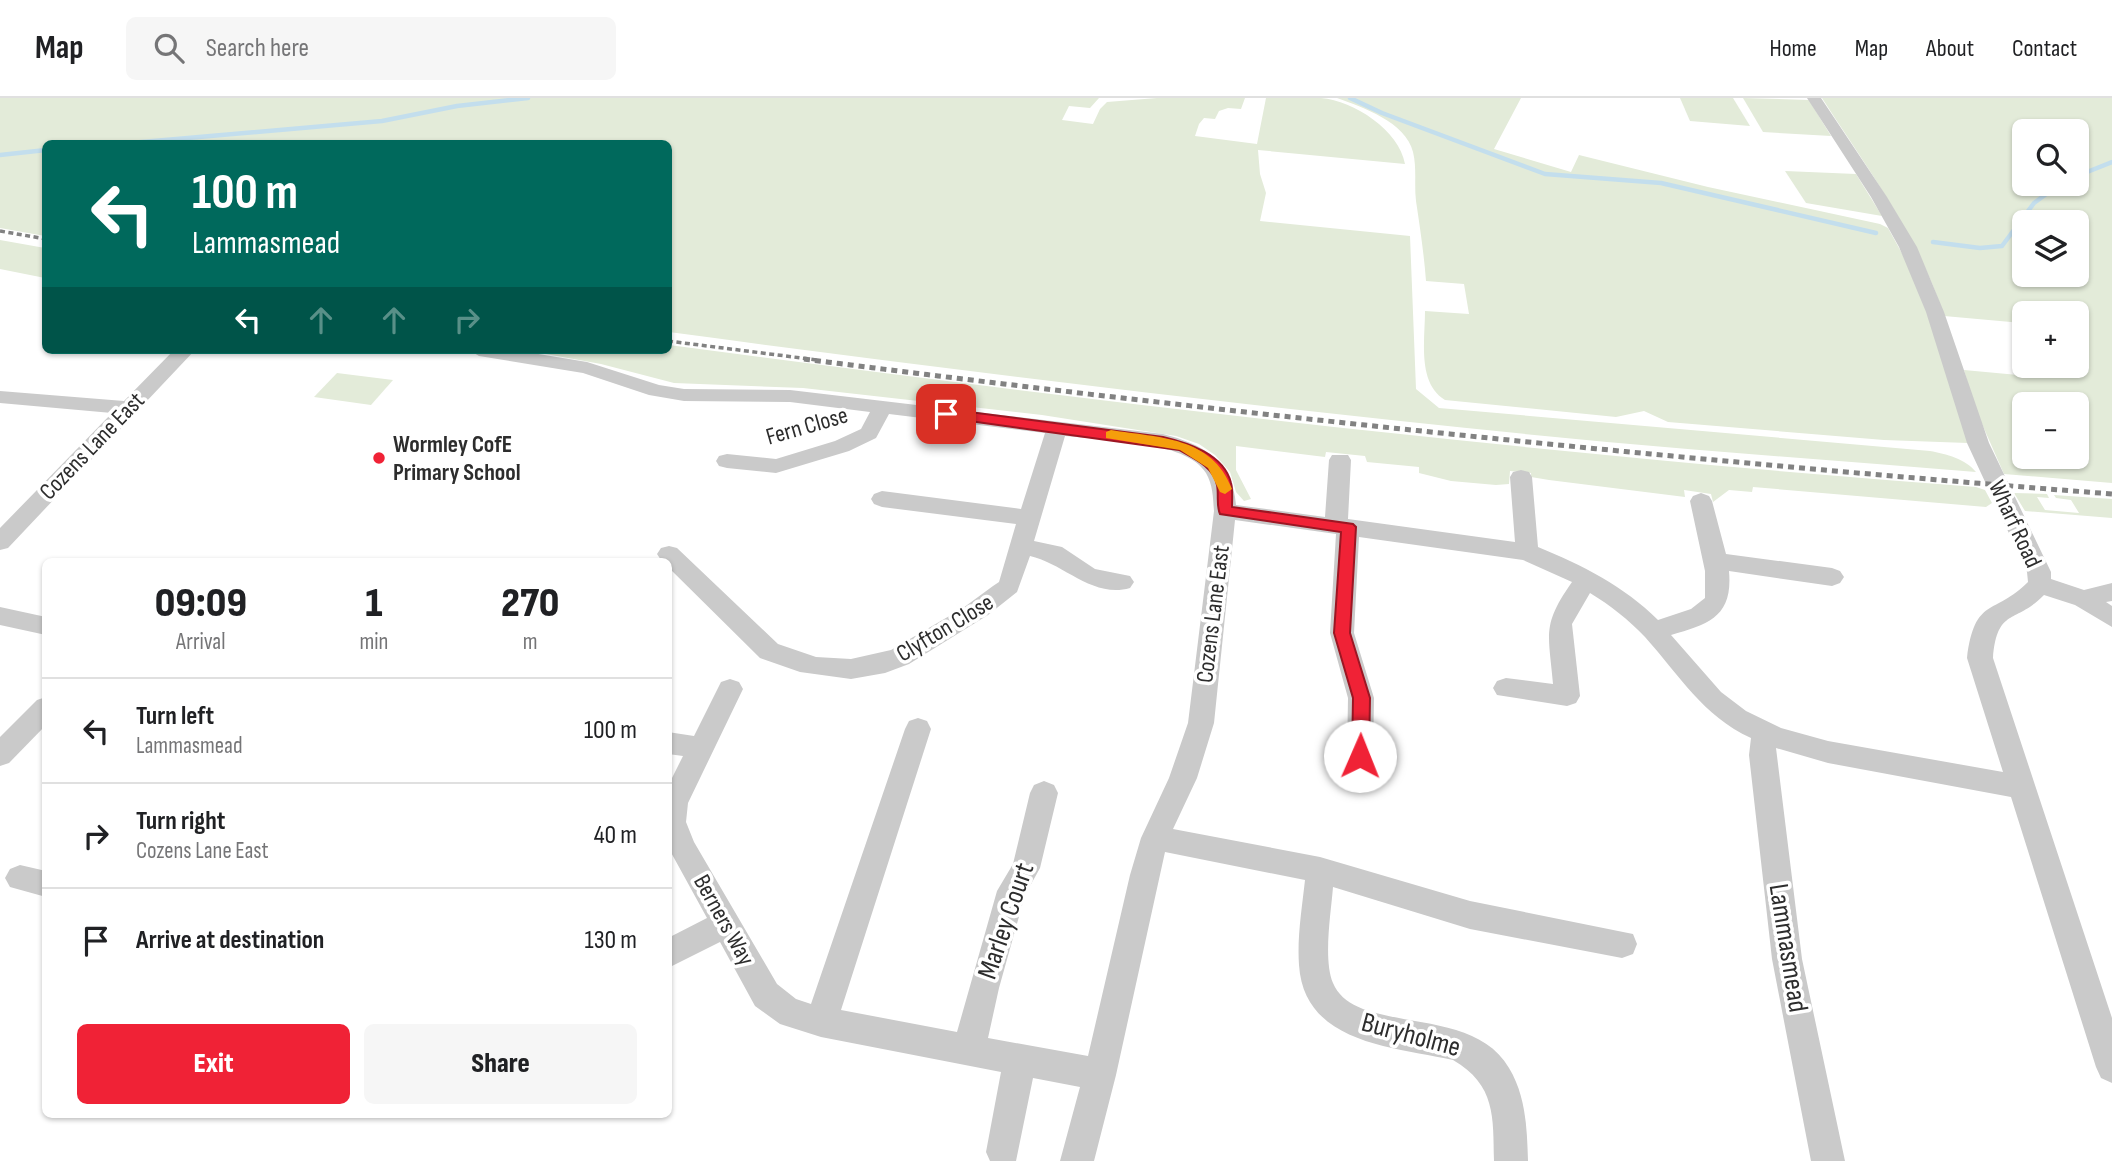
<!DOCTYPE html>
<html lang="en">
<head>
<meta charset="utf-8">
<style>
	:root { --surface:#fff; --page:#f6f6f6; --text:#202124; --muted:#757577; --line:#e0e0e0; --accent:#f02236 }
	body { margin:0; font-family:"Sofia Sans Condensed",sans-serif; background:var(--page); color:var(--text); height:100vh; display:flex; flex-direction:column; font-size:26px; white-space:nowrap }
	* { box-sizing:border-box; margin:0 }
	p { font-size:23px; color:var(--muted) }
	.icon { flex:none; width:38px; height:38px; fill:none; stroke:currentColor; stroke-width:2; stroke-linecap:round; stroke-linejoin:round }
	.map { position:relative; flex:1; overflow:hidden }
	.sheet { position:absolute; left:42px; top:460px; width:630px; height:560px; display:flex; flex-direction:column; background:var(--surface); border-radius:10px; box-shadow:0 2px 5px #0004 }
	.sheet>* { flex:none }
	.hud { position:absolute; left:42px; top:42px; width:630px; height:214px; border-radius:10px; box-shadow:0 2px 5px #0004; background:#00695c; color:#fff; overflow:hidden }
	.tools { position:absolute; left:2012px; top:21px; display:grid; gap:14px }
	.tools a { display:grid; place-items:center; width:77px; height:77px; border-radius:10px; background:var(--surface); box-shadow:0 2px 5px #0004; font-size:35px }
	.pin { position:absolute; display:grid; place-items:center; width:60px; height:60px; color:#fff; margin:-30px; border-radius:14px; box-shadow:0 4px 10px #0006 }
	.me { position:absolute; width:77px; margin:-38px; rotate:1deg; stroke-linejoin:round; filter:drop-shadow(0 0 5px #0008) }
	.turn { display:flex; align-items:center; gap:24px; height:147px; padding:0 35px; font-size:32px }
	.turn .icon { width:91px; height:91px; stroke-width:2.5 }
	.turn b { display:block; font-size:49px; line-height:60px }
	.lanes { display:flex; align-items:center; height:66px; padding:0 35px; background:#0003; justify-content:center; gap:35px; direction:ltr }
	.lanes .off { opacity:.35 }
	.eta { display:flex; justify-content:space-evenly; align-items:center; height:119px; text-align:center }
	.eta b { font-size:42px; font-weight:800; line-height:49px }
	.action { display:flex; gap:14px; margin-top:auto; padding:14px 35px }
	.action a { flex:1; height:80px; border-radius:10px; background:var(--accent); color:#fff; font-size:28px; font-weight:800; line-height:80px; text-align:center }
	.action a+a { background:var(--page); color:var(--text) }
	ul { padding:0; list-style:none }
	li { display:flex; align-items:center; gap:21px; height:105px; padding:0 35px; border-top:2px solid var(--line) }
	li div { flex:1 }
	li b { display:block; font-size:26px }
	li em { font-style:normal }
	header { display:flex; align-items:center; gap:42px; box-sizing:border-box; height:98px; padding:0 35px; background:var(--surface); border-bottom:2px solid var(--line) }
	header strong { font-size:33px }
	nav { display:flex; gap:38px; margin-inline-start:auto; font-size:24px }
	.search { width:490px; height:63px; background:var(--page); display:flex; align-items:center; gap:18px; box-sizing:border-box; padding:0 24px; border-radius:10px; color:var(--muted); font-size:26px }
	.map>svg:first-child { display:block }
	.green { fill:#e3ebd9; fill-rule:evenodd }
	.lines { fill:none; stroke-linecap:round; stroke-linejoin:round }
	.stream { stroke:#c3deed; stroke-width:4.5 }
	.minor { fill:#cacaca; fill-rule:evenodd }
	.rail-far1 { stroke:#828282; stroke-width:3.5; stroke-dasharray:5 3.5; stroke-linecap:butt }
	.rail { stroke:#828282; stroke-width:5; stroke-dasharray:6 5; stroke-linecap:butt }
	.route { fill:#f02236; stroke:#9c1623; stroke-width:2 }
	.slow { fill:#f59e0b }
	.poi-dot { fill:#f02236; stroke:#fff; stroke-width:2.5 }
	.labels { text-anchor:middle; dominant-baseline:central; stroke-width:7; stroke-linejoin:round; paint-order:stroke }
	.street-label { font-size:24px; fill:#2d2d2d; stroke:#fff }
	.poi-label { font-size:24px; font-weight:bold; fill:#2d2d2d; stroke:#fff; text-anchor:start }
	.near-street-label { font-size:28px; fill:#2d2d2d; stroke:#fff }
</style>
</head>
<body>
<header>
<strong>Map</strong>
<div class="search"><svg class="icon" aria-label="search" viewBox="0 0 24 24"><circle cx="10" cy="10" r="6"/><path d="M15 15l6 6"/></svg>Search here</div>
<nav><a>Home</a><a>Map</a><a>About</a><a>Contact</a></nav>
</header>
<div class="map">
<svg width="2112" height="1063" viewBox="0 0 2112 1063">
	<rect width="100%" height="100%" fill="#fff"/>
	<g class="green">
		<path d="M0,0H1099L1090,10L1069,8L1062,22L1093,26L1100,11L1107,4L1157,0H1245L1241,11L1228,10L1219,13L1215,21L1204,20L1199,26L1195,38L1257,46L1266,0C1284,0 1303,0 1321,0C1354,3 1399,32 1405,66L1258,52L1260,76L1266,95L1260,123L1410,138L1416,291L1439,310L1930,353C1946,356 1966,361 1976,374C1853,364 1730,355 1607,344C1293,314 981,276 669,234L668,46H46L45,138L0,130Z"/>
		<path d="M1337,0H1521L1494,51L1571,74L1579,57L1708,89L1880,126L1888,130L1920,188L1968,345L1884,342L1668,324L1644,313L1616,319L1445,302C1417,285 1425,242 1425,213L1469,216L1464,186L1426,183C1424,156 1420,130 1416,103C1414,87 1417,70 1413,54C1406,24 1362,9 1337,0Z"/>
		<path d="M1680,0H1733L1750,28L1690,23Z"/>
		<path d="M1743,0L1809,2L1831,38L1763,34Z"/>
		<path d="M1822,0H2112V385L2004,376L1975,310L1964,272L2051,280L2045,268H2077V215H2025V230L2022,225L1944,218C1919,139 1867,70 1822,0ZM2025,33H2077V86H2025ZM2025,124H2077V177H2025ZM2025,306H2077V359H2025Z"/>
		<path d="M1785,73L1856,76L1882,118L1806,105Z"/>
		<path d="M0,142L45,150V180L0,171Z"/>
		<path d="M669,247C1103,305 1538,356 1976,389L1985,392L1992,405L1986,409L1753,389L1752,394L1729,392L1713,404L1711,396L1684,392L1685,399L1549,382L1531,379V375L1510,373L1509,386L1496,387L1451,383L1419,375V369L1367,364L1365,358L1326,354L1325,359L1236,348V372L1251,401L1244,403L1236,394L1230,374L1215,357L1199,346L1176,338L1042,317L803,290L674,285L601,266L524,252H668Z"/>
		<path d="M337,275L393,282L371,307L314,299Z"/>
		<path d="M2014,395L2047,396L2049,400L2037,399L2045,412L2079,415L2071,402L2056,400L2054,397L2112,401V420L2025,413Z"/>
	</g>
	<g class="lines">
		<g class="stream">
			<path d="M1350,0L1382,15L1545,76L1661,85L1876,135"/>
			<path d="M119,46L382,23L457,8L528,0"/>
			<path d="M0,57L46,52"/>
			<path d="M2077,78L2112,64"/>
			<path d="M1933,144L1980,150L2002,148L2034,105L2060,86"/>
		</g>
		<g class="minor">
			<path d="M1807,0H1821L1887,99L1917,149L1944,214L1989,345L2051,474V481L2084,492L2112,485V503L2106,504L2112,508V529L2075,507L2044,497C2016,526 1997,509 1993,560L2112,920V985L2101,980L2096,969L2011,699L1828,665L1776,650L1802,861L1845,1063H1811L1772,861L1749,657L1751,640C1703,618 1679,577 1645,539C1629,522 1610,507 1590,495L1572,526L1580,598L1576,605L1567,608L1497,597L1493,590L1497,583L1506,580L1553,586C1549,536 1541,528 1572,484L1523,462L1359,439L1354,535L1374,600L1373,658L1369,666L1360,669L1351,666L1347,658L1348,600L1330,535L1336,436L1235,422L1214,625L1197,680L1173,731L1320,759L1470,803L1633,836L1637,846L1633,856L1622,860L1470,831L1333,789C1331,815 1323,861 1333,885C1355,938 1472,905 1509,970C1526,998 1527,1031 1528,1063H1494C1493,1019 1496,987 1453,962C1394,949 1304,946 1299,867C1297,839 1302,810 1305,782L1165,754L1116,977L1094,1063H1060L1080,989L1033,980L1016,1063H990L986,1054L1001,974L821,939L780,926L755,908L720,844L668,870V840L707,820L668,749V688L683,658L668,656V634L694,638L721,584L730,581L739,584L743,591L688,705L686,724L694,744L777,886L796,901L811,906L905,631L909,623L918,620L927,623L931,631L841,912L957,934L997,793L1013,766L1030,695L1034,687L1044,683L1054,687L1058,695L1040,770L1025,797L999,890L988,940L1088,958L1130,777L1141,740L1169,680L1188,625L1214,413C1213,400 1213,387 1206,375C1186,342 1101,342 1065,338L1034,443L1062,449L1095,471L1130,478L1134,484L1130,490C1093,501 1063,465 1030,458L1017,494L988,517L909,566L885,575L851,581L800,574L760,560L668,469V464L661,462L657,456L661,450L669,448L677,450L778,546L816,559L851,561L891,552L963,510L993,488L999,484L1016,426L882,409L874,406L871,401L874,396L882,393L1021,411L1045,335L889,316L876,340L849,353L776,375L727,370L719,368L716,363L719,358L727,356L776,361L835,343L861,331L870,314L790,304L684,303L649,297L583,275L479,258L469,252H514L587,264L659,287L684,291L790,292L1163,336C1202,346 1233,362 1236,407L1325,419L1329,362L1332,357H1348L1351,362L1348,421L1515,444L1510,379L1513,374L1521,372L1529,374L1532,379L1538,449C1582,467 1624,488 1658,522L1691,511L1705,500V473L1690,403L1693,398L1701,395L1709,398L1712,403L1726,456L1832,470L1840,473L1844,479L1840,485L1832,488L1729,473C1733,518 1710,526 1671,537L1721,594L1746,613L1781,630L1828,643L2003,674L1967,560C1975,498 1994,518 2028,484L2027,474L1967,345L1926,214L1899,149L1871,99Z"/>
			<path d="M174,252H195L8,450L0,452V430L112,315L0,305V293L124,303Z"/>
			<path d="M0,509L46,519V537L0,527Z"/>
			<path d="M46,599V627L9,665L0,668V639L37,602Z"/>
			<path d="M20,767L46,773V799L10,789L5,780L10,771Z"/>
		</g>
		<g class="rail-far1">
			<path d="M0,133L46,141"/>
			<path d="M668,243L817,262"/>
		</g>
		<path class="rail" d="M804,261C1239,317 1675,362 2112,396"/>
	</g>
	<path class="route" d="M946,311L1163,339C1188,345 1224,356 1231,385C1233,392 1232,401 1232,409L1353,426L1356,429L1350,535L1370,600L1369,658L1367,663L1360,665L1354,663L1352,658L1353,600L1334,535L1341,434L1220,416C1216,407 1219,397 1217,387C1214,369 1193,360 1179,352L941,319L940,316Z"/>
	<path class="slow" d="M1111,332C1159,340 1212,338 1232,391L1225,396L1220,394L1208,370L1180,352L1106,340V334Z"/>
	<circle class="poi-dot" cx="379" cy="360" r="7"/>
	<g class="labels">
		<g class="street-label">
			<text transform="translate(807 328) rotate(-16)">Fern Close</text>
			<text transform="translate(92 348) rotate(-46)">Cozens Lane East</text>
			<text transform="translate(2015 426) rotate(65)">Wharf Road</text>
			<text transform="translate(1213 516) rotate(-83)">Cozens Lane East</text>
			<text transform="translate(945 530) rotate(-31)">Clyfton Close</text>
			<text transform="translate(724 822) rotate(61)">Berners Way</text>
		</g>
		<g class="poi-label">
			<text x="393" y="346">Wormley CofE<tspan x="393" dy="28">Primary School</tspan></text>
		</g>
		<g class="near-street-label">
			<text transform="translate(1006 823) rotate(-71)">Marley Court</text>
			<text transform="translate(1788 850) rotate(81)">Lammasmead</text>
			<text transform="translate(1411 937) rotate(15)">Buryholme</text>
		</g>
	</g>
</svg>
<div class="tools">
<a><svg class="icon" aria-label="search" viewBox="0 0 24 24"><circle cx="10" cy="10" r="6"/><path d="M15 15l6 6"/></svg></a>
<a><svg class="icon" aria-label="layers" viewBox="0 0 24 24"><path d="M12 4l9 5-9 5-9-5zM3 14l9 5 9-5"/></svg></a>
<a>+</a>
<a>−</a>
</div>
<div class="pin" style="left:946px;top:316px;background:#d93025"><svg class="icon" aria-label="arrive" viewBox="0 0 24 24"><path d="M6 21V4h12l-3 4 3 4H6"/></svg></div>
<svg class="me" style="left:1360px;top:658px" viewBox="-20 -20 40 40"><circle r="19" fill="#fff"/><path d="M0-13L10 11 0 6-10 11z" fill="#f02236"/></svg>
<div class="hud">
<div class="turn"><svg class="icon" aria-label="left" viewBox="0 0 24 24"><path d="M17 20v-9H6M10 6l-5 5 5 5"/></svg><div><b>100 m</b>Lammasmead</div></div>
<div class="lanes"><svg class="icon" aria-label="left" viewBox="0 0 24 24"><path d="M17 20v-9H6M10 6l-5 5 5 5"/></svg><svg class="icon off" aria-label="ahead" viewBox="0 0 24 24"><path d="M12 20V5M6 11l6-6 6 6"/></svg><svg class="icon off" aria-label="ahead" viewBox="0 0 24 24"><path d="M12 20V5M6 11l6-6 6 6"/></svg><svg class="icon off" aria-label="right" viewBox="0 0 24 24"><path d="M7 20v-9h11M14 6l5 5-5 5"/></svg></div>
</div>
<section class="sheet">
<div class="eta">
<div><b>09:09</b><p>Arrival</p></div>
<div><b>1</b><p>min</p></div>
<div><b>270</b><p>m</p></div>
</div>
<ul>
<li><svg class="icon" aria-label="left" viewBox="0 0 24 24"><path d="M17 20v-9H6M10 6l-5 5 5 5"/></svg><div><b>Turn left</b><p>Lammasmead</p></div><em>100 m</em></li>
<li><svg class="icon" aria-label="right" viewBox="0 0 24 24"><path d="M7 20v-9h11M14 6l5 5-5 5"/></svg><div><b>Turn right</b><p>Cozens Lane East</p></div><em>40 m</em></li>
<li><svg class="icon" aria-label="arrive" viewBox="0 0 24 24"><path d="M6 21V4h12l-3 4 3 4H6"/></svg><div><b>Arrive at destination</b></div><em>130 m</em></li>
</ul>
<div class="action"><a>Exit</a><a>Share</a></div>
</section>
</div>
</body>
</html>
